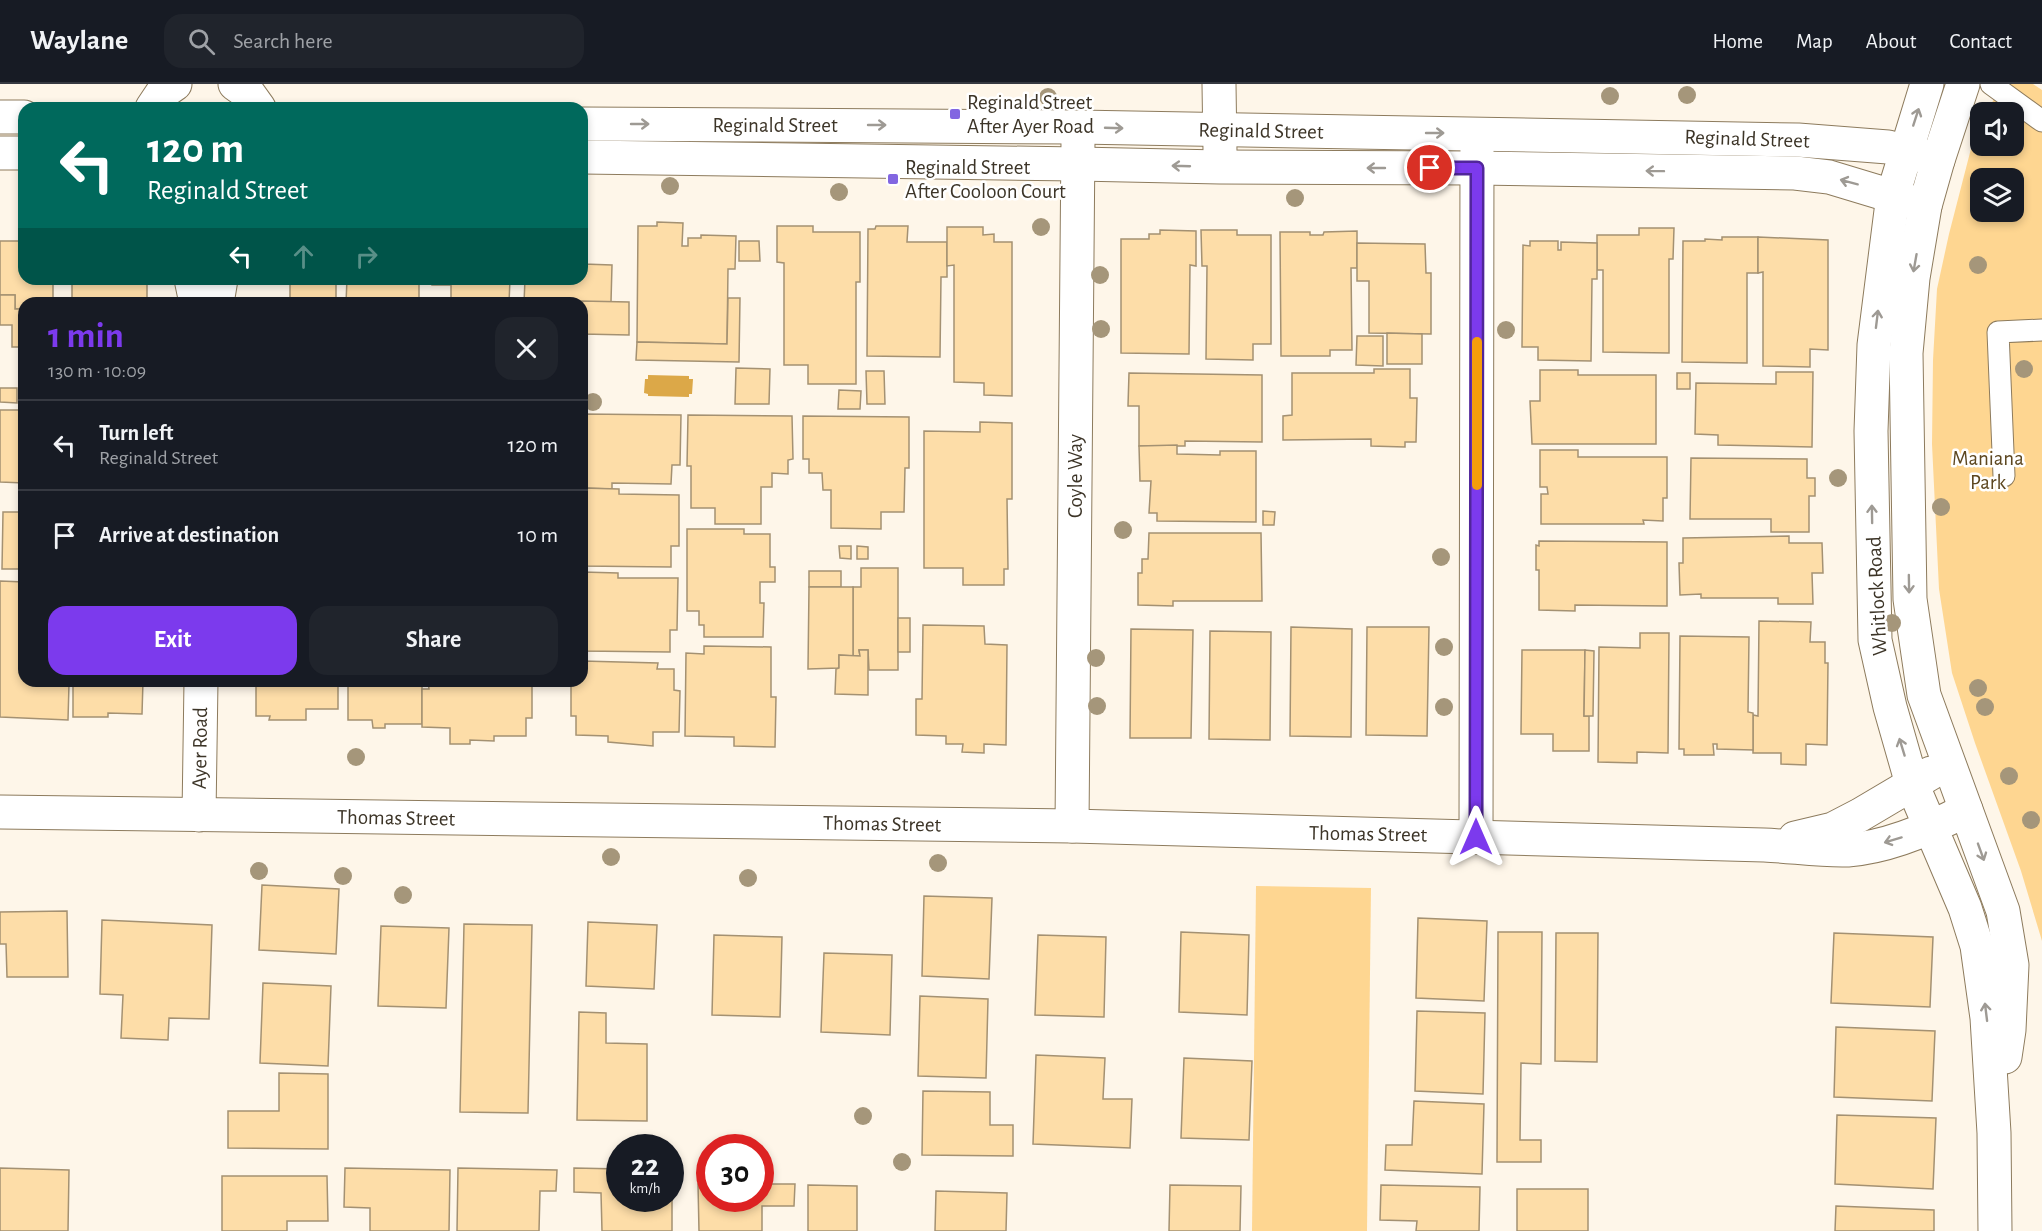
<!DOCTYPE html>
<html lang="en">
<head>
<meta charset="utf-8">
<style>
	:root { --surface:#171b24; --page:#20242c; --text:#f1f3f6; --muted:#9ea1a6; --line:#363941; --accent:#7c3aed }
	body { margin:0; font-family:"Alegreya Sans",sans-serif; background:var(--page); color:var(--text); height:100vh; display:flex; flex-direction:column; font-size:22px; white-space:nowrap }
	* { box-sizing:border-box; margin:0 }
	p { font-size:20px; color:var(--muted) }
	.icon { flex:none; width:33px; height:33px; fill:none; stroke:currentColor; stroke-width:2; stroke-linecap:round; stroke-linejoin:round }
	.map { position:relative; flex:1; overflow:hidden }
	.side { position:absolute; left:18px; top:213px; width:570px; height:390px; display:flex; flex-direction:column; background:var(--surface); border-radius:18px; box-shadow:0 3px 9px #0003 }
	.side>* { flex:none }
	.top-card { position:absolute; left:18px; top:18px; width:570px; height:183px; border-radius:18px; box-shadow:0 3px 9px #0003; background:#00695c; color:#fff; overflow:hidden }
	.buttons { position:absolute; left:1970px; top:18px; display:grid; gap:12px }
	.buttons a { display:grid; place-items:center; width:54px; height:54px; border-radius:12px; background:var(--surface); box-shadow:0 3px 9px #0003; font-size:30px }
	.speed { position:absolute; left:606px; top:1050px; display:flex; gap:12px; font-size:30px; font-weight:700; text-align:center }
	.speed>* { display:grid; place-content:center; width:78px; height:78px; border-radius:50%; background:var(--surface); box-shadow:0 3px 9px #0003; line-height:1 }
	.speed small { font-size:15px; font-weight:400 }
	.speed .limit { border:9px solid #d22; background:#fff; color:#111 }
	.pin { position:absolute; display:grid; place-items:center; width:51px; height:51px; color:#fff; margin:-26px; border:3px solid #fff; border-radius:50%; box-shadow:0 2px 6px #0007 }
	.me { position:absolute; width:66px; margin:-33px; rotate:0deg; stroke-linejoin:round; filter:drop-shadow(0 0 4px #0008) }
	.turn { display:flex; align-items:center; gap:21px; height:126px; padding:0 30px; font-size:27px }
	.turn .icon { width:78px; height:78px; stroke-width:2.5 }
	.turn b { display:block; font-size:42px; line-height:51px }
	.lanes { display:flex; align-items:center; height:57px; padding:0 30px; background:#0003; justify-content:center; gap:30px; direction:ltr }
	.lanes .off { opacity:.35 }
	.round { display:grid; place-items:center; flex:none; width:63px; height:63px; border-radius:18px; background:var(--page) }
	.headline { display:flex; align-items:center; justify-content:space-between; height:102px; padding:0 30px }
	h1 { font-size:36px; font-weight:700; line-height:45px; color:var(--accent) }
	.action { display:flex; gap:12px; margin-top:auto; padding:12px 30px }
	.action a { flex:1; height:69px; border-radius:18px; background:var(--accent); color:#fff; font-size:24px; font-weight:700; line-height:69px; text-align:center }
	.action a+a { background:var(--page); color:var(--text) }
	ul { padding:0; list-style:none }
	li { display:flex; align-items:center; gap:18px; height:90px; padding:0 30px; border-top:2px solid var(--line) }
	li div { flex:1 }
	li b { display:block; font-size:22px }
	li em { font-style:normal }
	header { display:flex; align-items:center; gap:36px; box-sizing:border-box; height:84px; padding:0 30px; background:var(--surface); border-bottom:2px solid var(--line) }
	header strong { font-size:28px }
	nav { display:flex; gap:33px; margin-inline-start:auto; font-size:21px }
	.search { width:420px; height:54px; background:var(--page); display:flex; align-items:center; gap:15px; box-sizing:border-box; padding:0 21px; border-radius:18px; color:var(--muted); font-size:22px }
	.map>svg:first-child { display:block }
	.green { fill:#fed691; fill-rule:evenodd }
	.water { fill:#dca848 }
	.building { fill:#fddda8; stroke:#a49172; stroke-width:1.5 }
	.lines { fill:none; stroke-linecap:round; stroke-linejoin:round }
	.service-casing { stroke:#8d7b5d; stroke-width:23 }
	.minor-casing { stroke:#8d7b5d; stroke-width:35 }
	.service { stroke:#fff; stroke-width:21 }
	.minor { stroke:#fff; stroke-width:33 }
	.tree { fill:#a5967a }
	.oneway { stroke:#9e9a94 }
	.route-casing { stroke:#51269a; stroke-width:15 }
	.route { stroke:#7c3aed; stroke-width:10 }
	.slow { stroke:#f59e0b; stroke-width:10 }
	.poi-dot { fill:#8266e1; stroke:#fff; stroke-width:2 }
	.labels { text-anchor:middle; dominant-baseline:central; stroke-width:5; stroke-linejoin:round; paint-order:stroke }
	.poi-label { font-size:21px; fill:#3d3528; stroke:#fff; text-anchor:start }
	.street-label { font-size:21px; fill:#3d3528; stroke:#fff }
	.park-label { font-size:21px; fill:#5d4720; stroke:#fff }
</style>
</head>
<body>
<header>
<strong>Waylane</strong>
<div class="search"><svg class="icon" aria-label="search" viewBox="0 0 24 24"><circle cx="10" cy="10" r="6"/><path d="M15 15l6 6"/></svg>Search here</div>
<nav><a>Home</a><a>Map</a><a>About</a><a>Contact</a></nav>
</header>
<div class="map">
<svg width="2042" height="1147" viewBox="0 0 2042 1147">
	<rect width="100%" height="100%" fill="#fef6e9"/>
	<g class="green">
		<path d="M2002,0H2033L2042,6V857L2021,787L1975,659L1952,589L1939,505L1932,360L1933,276L1937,205L1949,150L1974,53L1980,42V62H2013V28H1987ZM1980,94H2013V128H1980Z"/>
		<path d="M1256,802L1371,804L1367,1147H1252Z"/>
	</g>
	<path class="water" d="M648,291L689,292V295H693L692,310H689V313L648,312V310L644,309L645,295H648Z"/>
	<g class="building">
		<path d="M657,138L683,139L682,162H688V154H701V151L736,152L735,185H728L727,260L637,258L638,142H657Z"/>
		<path d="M777,142H813V148H860V198H856V300H808V281H784V179L777,178Z"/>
		<path d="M876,142H908L907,158H947V193H941L940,273L867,272L868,145H875Z"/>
		<path d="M947,143H983V151L994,150V158H1012V312L984,311V299L954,298V181L947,182Z"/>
		<path d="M1639,144H1674L1673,175H1669V269L1603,268V186H1597V151H1639Z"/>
		<path d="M1160,146L1196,147V182L1190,181L1189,270L1121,269V155H1149V150H1160Z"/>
		<path d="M1201,146H1237V151H1271V260H1253V276L1206,275L1207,182H1202Z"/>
		<path d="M1357,147V184H1351L1352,266H1330V272H1281L1280,148H1310V151H1323L1324,148Z"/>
		<path d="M1722,153H1758V189H1747V279L1682,278L1683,157H1705V155L1722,156Z"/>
		<path d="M1758,153L1828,156V266L1810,265V283L1763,282V188L1758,189Z"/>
		<path d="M0,157H24V195H53V219H24V225H15V211H0Z"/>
		<path d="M739,157H759L760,177H739Z"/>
		<path d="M1530,157H1558V166H1561V158L1597,159V195H1592L1591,277L1538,276V263H1522L1523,161L1530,162Z"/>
		<path d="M1357,159L1425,160L1426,189H1431V250L1369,249V197H1357Z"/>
		<path d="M582,177L583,180L612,181L611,218L524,219L525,195H582Z"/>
		<rect x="72" y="195" width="75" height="24"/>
		<path d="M261,195H336V219H290V200L261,199Z"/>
		<path d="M347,195H419V219H346Z"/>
		<path d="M432,195H510L509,219H451V201H432Z"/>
		<path d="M0,211H15V225H24V263H12V241H0Z"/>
		<path d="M728,214H740L739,278L636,276L637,258L727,260Z"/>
		<path d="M581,217L629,218V251L582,250Z"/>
		<path d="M1387,249L1422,250V280H1387Z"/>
		<path d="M1357,252H1383V282L1356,281Z"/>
		<path d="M736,284L770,285L769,320H735Z"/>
		<path d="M1374,285H1410V314H1417L1416,358H1405V363L1371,362V355L1283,356V332L1292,331V289H1374Z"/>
		<path d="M1540,286H1578V291H1656V360H1532L1530,317H1540Z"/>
		<path d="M866,287H884L885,320H867Z"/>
		<path d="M1776,288H1813L1812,363L1718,361V351L1695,350L1696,299L1776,300Z"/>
		<path d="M1129,289L1262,291V358L1185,357V362H1139V322H1128Z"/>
		<rect x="1677" y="289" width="13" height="16"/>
		<path d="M0,304H17V319L0,318Z"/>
		<path d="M839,306L861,307L860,325H838Z"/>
		<path d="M0,326H24V399L0,398Z"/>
		<path d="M582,330L681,331L680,381H672L671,400L612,399V405L582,404Z"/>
		<path d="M688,331L792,332L793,375L788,376V390L772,389V403H761V440H715V424H691V382H687Z"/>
		<path d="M803,332L909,333V384H905L904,428H881V445L831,444V406H823L822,389H809V375H803Z"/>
		<path d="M980,338L1012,339V415H1007L1008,485H1004V501H963V484H924V347L980,348Z"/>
		<path d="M1177,361V370L1220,371V367H1256V438L1157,437V429H1149L1151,397H1140L1139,362Z"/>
		<path d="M1540,366H1578V373H1667V414H1663V437L1643,436L1644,440H1541V410H1548L1547,403H1540Z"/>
		<path d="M1691,374L1807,375V394H1815V412H1809V448H1771V435H1690Z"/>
		<path d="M582,404L619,405V410L679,411V462H671V483L582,482Z"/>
		<path d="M1263,427L1275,428L1274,441H1263Z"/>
		<path d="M3,428H24V485H2Z"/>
		<path d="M687,445H744V450H770V483H775V498H760V519H764L763,553H704V541H699V527H687Z"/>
		<path d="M1149,449H1261L1262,517H1173V522L1138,521V489H1142V475H1148Z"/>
		<path d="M1789,452V459H1822L1823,489H1812L1813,520H1778V514H1701V510L1680,511L1679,479H1683V454Z"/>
		<path d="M1539,457L1667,458V522L1575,521V527L1539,526V486H1536V461L1539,462Z"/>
		<path d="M839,462H851V475L840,474Z"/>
		<path d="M857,462L868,463V475H857Z"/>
		<path d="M861,484H898V586H869L868,566H859L860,572H853V503H861Z"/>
		<rect x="809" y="487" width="32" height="16"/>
		<path d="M582,488L618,489V494H678L677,546H670V568L582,567Z"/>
		<path d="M0,497L24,498V597H62V600H69L68,636L0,633Z"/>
		<path d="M809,503H853V572L839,571V584L808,585Z"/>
		<rect x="898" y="534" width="12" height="34"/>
		<path d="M1759,537L1811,538L1810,558H1825V579H1828L1827,661L1806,660V681L1781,680V669H1753V631L1758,632Z"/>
		<path d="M923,541L984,542L985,560L1007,561L1006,661L984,660V669L962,668L963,660H946V652L916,651V615H922Z"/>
		<path d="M1291,543L1352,545L1351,653L1290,652Z"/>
		<path d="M1367,543H1429L1427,652L1366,651Z"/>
		<path d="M1131,545L1193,546L1191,654H1130Z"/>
		<path d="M1210,547L1271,548L1270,656L1209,655Z"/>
		<path d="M1640,549H1669L1668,669L1637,668V679L1598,678L1599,563L1640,564Z"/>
		<path d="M1680,552L1749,553L1748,628L1753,629V666L1717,665V660H1713L1714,671H1684V665H1679Z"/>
		<path d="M704,562L771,563V613H776L775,663L734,662V653L685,652L686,569L704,570Z"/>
		<path d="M859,566H868V611L835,610L836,585L839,584V571L860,572Z"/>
		<path d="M1522,566H1585L1584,632H1589V667H1553V650H1521Z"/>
		<path d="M1585,566L1594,567L1593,632H1584Z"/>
		<path d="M582,577L658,579L657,585H674V606L680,607L679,648H653V662L608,658V652L576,651V632H571V597H582Z"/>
		<path d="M73,597H143L142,630L108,629V633H73Z"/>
		<path d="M256,597H338V625H306V636H269L270,632H256Z"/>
		<path d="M348,597H409V601H422V640H385V644H373L372,636H348Z"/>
		<path d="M428,597H532V634H526V652H494V657L470,656V660H450V644L422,643V605H429Z"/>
		<path d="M262,801L339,805L336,870L259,866Z"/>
		<path d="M924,812L992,814L989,895L922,892Z"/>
		<path d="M67,827L68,893H7L6,860H0V828Z"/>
		<path d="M1418,834L1487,837L1484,917L1416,914Z"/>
		<path d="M102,836L212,841L209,935L169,934L168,956L121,954L123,911L100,910Z"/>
		<path d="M588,838L657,841L654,905L586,902Z"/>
		<path d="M464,840L532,841L528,1029L460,1028Z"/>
		<path d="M381,842L449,844L446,924L378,922Z"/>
		<path d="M1181,848L1249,851L1247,931L1179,928Z"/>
		<path d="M1498,848H1542L1541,980L1521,979L1520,1056H1541V1078H1497Z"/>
		<path d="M1556,849H1598L1597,978L1555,977Z"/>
		<path d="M1834,849L1933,853L1930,923L1831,919Z"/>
		<path d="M714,851L782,853L780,933L712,931Z"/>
		<path d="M1038,851L1106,853L1104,933L1035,931Z"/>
		<path d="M824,869L892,871L890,951L821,948Z"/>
		<path d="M263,899L331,902L328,982L260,979Z"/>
		<path d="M920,912L988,915L986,994L918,992Z"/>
		<path d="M1417,927L1485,929L1483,1010L1415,1007Z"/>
		<path d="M579,928L606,929V959L647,960V1037L577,1036Z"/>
		<path d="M1836,943L1935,947L1932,1017L1834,1013Z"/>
		<path d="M1036,971L1105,974L1103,1015H1132L1130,1064L1033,1060Z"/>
		<path d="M1184,974L1252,977L1249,1056L1181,1054Z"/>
		<path d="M279,989L328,990V1065L228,1064V1027H279Z"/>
		<path d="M923,1007L990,1008V1041H1013V1072L922,1071Z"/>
		<path d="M1414,1017L1484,1020L1482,1090L1385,1086L1386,1061H1412Z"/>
		<path d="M1837,1031L1936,1034L1933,1105L1835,1100Z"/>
		<path d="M0,1084L69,1086L68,1147H0Z"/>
		<path d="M345,1084L450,1086L449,1147H370V1124L344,1123Z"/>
		<path d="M458,1084L557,1086L556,1107H540L539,1147H457Z"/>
		<path d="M574,1084L620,1085V1114H670V1085H672V1147H602L601,1109L574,1108Z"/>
		<path d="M222,1092H327L328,1137H287V1147H222Z"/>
		<path d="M698,1100H710V1114H760V1100H795L794,1122H762V1147H699Z"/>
		<path d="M808,1101L857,1102V1147H808Z"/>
		<path d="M1170,1101L1241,1102L1240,1147H1169Z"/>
		<path d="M1381,1101L1480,1103L1479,1147H1416L1417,1137L1380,1136Z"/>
		<rect x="1517" y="1105" width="71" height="42"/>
		<path d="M936,1107L1007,1109L1006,1147H935Z"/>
		<path d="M1836,1122L1934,1126V1147H1835Z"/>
	</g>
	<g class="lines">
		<defs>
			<g id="service">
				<path d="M1991,0L2042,37"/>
				<path d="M2004,392L1998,248L2042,246"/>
			</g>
			<g id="minor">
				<path d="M235,0L249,10L259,24"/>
				<path d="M1219,0L1220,67"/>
				<path d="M1927,0L1893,111L1874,261L1871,347L1875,556L1890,623L1912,700L1965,824L1977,862L1987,934L1994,1049L1995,1147"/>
				<path d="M1963,0L1938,76L1925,122L1913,194L1906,269L1910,515L1924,611L2003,827L2012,881L2009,946L2005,973"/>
				<path d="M152,24L162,9L175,0"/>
				<path d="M0,33H24"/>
				<path d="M582,40L1078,43L1798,56L1888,63L1938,76"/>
				<path d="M0,69H24"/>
				<path d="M582,73L1078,80L1220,83L1477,84L1795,89L1829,93L1925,122"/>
				<path d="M191,195L196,219"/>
				<path d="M217,219L221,195"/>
				<path d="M0,728L1072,742L1764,761C1791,762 1820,767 1848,766C1889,763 1930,745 1966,726"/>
				<path d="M199,731L201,597"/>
				<path d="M1072,742L1078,57"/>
				<path d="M1476,753L1477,63"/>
				<path d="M1795,754L1833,745L1860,731L1931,689"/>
			</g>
		</defs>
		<use href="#service" class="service-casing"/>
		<use href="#minor" class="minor-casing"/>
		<use href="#service" class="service"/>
		<use href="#minor" class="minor"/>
	</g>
	<g class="tree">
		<circle cx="1687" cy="11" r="9"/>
		<circle cx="1610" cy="12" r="9"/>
		<circle cx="1048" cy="13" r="9"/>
		<circle cx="670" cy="102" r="9"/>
		<circle cx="839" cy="108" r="9"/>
		<circle cx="1295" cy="114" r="9"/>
		<circle cx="1041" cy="143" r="9"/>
		<circle cx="1978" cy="181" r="9"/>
		<circle cx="1100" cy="191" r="9"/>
		<circle cx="1101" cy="245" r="9"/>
		<circle cx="1506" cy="246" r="9"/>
		<circle cx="2024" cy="285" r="9"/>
		<circle cx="593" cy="318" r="9"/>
		<circle cx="1838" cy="394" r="9"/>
		<circle cx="1941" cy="423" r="9"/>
		<circle cx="1123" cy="446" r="9"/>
		<circle cx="1441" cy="473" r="9"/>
		<circle cx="1892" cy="539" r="9"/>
		<circle cx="1444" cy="563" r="9"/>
		<circle cx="1096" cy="574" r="9"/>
		<circle cx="1978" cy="604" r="9"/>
		<circle cx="1097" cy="622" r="9"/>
		<circle cx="1444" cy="623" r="9"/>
		<circle cx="1985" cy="623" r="9"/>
		<circle cx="356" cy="673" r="9"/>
		<circle cx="2009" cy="692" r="9"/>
		<circle cx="2031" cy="736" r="9"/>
		<circle cx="611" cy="773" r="9"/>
		<circle cx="938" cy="779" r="9"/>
		<circle cx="259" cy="787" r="9"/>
		<circle cx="343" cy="792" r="9"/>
		<circle cx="748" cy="794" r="9"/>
		<circle cx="403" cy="811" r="9"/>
		<circle cx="863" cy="1032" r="9"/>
		<circle cx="902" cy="1078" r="9"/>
	</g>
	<defs><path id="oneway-shaft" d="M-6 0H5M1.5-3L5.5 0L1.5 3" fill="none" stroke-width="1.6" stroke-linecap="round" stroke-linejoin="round" transform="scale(1.5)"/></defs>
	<g class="oneway">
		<use href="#oneway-shaft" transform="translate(1916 33) rotate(-72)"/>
		<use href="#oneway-shaft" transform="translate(640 40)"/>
		<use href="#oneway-shaft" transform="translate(877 41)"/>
		<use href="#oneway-shaft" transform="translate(1114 44) rotate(2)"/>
		<use href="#oneway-shaft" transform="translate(1435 49)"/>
		<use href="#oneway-shaft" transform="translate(1181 82) rotate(-178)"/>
		<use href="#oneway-shaft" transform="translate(1376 84) rotate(-180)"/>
		<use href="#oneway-shaft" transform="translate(1655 87) rotate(-179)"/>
		<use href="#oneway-shaft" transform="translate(1849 98) rotate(-165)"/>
		<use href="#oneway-shaft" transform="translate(1915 179) rotate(100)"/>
		<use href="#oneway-shaft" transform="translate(1877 235) rotate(-83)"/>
		<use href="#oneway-shaft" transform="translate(1872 430) rotate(-91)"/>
		<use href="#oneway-shaft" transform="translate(1909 500) rotate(89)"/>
		<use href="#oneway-shaft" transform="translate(1902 663) rotate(-107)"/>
		<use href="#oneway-shaft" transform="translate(1893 756) rotate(163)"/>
		<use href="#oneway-shaft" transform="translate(1981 768) rotate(70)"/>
		<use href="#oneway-shaft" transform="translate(1986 928) rotate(-97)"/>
	</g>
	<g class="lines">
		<defs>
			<path id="route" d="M1430,84H1477L1476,753"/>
		</defs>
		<use href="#route" class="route-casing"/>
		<use href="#route" class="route"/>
		<path class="slow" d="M1477,401V258"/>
	</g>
	<g class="poi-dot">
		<rect x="949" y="24" width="12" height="12" rx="3"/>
		<rect x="887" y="89" width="12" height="12" rx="3"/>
	</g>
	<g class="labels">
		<g class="poi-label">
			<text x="967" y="18">Reginald Street<tspan x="967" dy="24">After Ayer Road</tspan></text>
			<text x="905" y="83">Reginald Street<tspan x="905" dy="24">After Cooloon Court</tspan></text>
		</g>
		<g class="street-label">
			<text x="775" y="41">Reginald Street</text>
			<text transform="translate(1261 47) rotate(1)">Reginald Street</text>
			<text transform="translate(1747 55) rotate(2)">Reginald Street</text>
			<text transform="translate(1075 392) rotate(-90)">Coyle Way</text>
			<text transform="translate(1877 512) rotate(-93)">Whitlock Road</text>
			<text transform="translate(200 664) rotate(-89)">Ayer Road</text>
			<text transform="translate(396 734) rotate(1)">Thomas Street</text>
			<text transform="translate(882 740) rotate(1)">Thomas Street</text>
			<text transform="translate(1368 750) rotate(1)">Thomas Street</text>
		</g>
		<g class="park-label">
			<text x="1988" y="374">Maniana<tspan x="1988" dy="24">Park</tspan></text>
		</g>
	</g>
</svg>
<div class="buttons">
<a><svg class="icon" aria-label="sound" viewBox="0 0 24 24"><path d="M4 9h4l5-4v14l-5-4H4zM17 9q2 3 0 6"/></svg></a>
<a><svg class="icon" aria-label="layers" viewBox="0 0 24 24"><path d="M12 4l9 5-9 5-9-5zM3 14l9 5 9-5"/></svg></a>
</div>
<div class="speed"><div>22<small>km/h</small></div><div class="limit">30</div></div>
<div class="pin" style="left:1430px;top:84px;background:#d93025"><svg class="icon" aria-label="arrive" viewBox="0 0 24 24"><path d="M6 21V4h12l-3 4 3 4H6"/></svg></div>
<svg class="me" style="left:1476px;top:753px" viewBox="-20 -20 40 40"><path d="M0-17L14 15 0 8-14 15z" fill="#7c3aed" stroke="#fff" stroke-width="4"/></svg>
<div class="top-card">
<div class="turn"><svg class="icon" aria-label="left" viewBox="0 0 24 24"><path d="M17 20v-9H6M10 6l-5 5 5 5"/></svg><div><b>120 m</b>Reginald Street</div></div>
<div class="lanes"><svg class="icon" aria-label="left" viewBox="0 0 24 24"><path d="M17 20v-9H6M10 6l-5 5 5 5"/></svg><svg class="icon off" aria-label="ahead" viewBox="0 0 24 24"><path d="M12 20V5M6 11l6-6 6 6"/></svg><svg class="icon off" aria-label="right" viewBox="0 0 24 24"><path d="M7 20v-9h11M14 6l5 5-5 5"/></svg></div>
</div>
<section class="side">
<div class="headline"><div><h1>1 min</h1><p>130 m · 10:09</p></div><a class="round"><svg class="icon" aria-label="close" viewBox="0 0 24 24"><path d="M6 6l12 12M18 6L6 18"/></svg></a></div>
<ul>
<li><svg class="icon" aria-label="left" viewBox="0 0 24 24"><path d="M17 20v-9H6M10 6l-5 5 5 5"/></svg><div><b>Turn left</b><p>Reginald Street</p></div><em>120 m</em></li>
<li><svg class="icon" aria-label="arrive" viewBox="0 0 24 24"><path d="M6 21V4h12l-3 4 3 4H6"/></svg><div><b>Arrive at destination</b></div><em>10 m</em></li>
</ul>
<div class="action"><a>Exit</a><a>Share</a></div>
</section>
</div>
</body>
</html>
